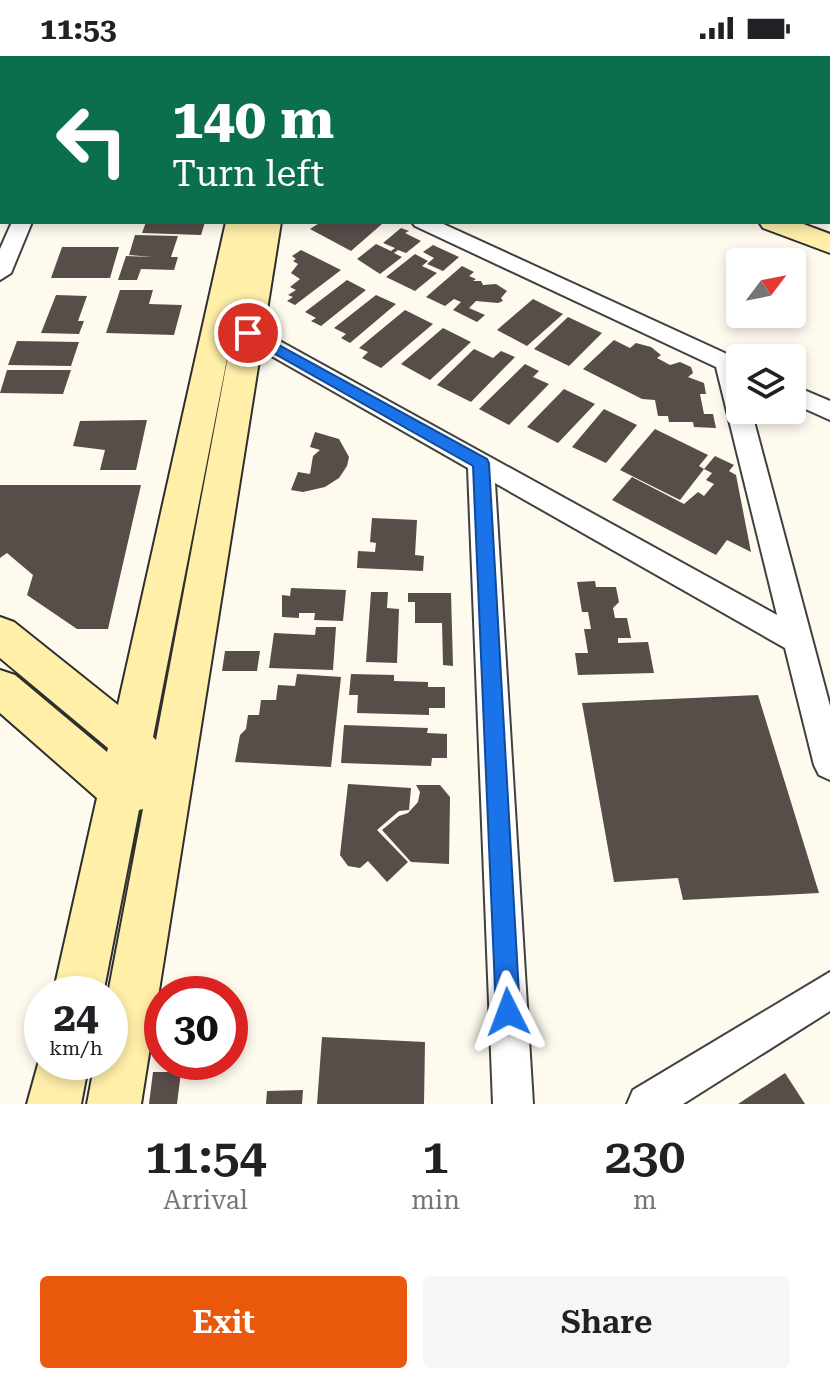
<!DOCTYPE html>
<html lang="en">
<head>
<meta charset="utf-8">
<style>
	:root { --surface:#fff; --page:#f6f6f6; --text:#202124; --muted:#757577; --accent:#ea580c }
	body { margin:0; font-family:"Roboto Serif",serif; background:var(--page); color:var(--text); height:100vh; display:flex; flex-direction:column; font-size:30px; white-space:nowrap }
	* { box-sizing:border-box; margin:0 }
	p { font-size:26px; color:var(--muted) }
	.icon { flex:none; width:44px; height:44px; fill:none; stroke:currentColor; stroke-width:2; stroke-linecap:round; stroke-linejoin:round }
	.map { position:relative; height:1048px; overflow:hidden }
	.side { display:flex; flex-direction:column; background:var(--surface); flex:1 }
	.side>* { flex:none }
	.top-card { position:absolute; left:0px; top:0px; width:830px; height:168px; box-shadow:0 4px 12px #0003; background:#0b6e4f; color:#fff; overflow:hidden }
	.needle { width:52px; rotate:58deg }
	.tools { position:absolute; left:726px; top:192px; display:grid; gap:16px }
	.tools a { display:grid; place-items:center; width:80px; height:80px; border-radius:8px; background:var(--surface); box-shadow:0 4px 12px #0003; font-size:40px }
	.speed { position:absolute; left:24px; top:920px; display:flex; gap:16px; font-size:40px; font-weight:700; text-align:center }
	.speed>* { display:grid; place-content:center; width:104px; height:104px; border-radius:50%; background:var(--surface); box-shadow:0 4px 12px #0003; line-height:1 }
	.speed small { font-size:20px; font-weight:400 }
	.speed .limit { border:12px solid #d22; background:#fff; color:#111 }
	.pin { position:absolute; display:grid; place-items:center; width:68px; height:68px; color:#fff; margin:-34px; border:4px solid #fff; border-radius:50%; box-shadow:0 2px 8px #0007 }
	.me { position:absolute; width:88px; margin:-44px; rotate:357deg; stroke-linejoin:round; filter:drop-shadow(0 0 6px #0008) }
	.turn { display:flex; align-items:center; gap:28px; height:168px; padding:0 40px; font-size:36px }
	.turn .icon { width:104px; height:104px; stroke-width:2.5 }
	.turn b { display:block; font-size:56px; line-height:68px }
	.eta { display:flex; justify-content:space-evenly; align-items:center; height:136px; text-align:center }
	.eta b { font-size:48px; font-weight:600; line-height:56px }
	.button { display:flex; gap:16px; margin-top:auto; padding:16px 40px }
	.button a { flex:1; height:92px; border-radius:8px; background:var(--accent); color:#fff; font-size:32px; font-weight:600; line-height:92px; text-align:center }
	.button a+a { background:var(--page); color:var(--text) }
	.status { display:flex; justify-content:space-between; align-items:center; height:56px; padding:0 40px; background:var(--surface); direction:ltr }
	.status svg { height:22px; fill:currentColor }
	.map>svg:first-child { display:block }
	.building { fill:#574d49 }
	.lines { fill:none; stroke-linecap:round; stroke-linejoin:round }
	.street-casing { stroke:#404040; stroke-width:4 }
	.secondary-casing { stroke:#2f2f2f; stroke-width:4 }
	.street { fill:#fff; fill-rule:evenodd }
	.secondary { fill:#ffefa9; fill-rule:evenodd }
	.route { fill:#1a73e8; stroke:#114b97; stroke-width:2 }
</style>
</head>
<body>
<div class="status"><b>11:53</b><svg viewBox="0 0 49 12"><path d="M0 12V9h3v3zM5 12V6h3v6zM10 12V3h3v9zM15 12V0h3v12zM26 1h20v11H26zM47 4h2v5h-2z"/></svg></div>
<div class="map">
<svg width="830" height="1048" viewBox="0 0 830 1048">
	<rect width="100%" height="100%" fill="#fffaee"/>
	<g class="building">
		<path d="M146,166H205L201,179L142,177Z"/>
		<path d="M321,166H377L382,168L351,195L310,173Z"/>
		<path d="M401,172L409,175L405,177L421,185L406,197L398,194L394,197L402,201L380,218L357,203L376,188L391,195L395,192L383,187Z"/>
		<path d="M135,179L178,180L171,201H178L174,214L141,213L137,224H118L126,200L153,201L129,199Z"/>
		<path d="M433,189L459,201L443,215L427,208L434,202L423,196Z"/>
		<path d="M62,191H119L110,222H51Z"/>
		<path d="M301,194L341,214L295,249L287,245L293,241L288,239L296,234L290,231L300,223L291,217L298,208L293,205L296,203L292,200Z"/>
		<path d="M415,198L428,205L422,210L437,217L415,235L386,221Z"/>
		<path d="M462,210L474,216L469,220L476,223L473,225H481L483,229L496,228L507,235L501,242L503,245L498,247L476,245L469,252L485,259L477,266L453,254L461,246L454,243L445,250L426,241Z"/>
		<path d="M347,224L366,234L321,270L311,265L316,262L305,256Z"/>
		<path d="M120,234H153L149,248L182,249L174,279L106,277Z"/>
		<path d="M56,239L87,240L78,265H84L79,278L41,277Z"/>
		<path d="M376,239L396,248L350,287L341,282L346,278L334,272Z"/>
		<path d="M533,243L563,258L527,290L497,274Z"/>
		<path d="M405,254L433,268L381,312L362,302L368,296L359,292Z"/>
		<path d="M568,261L602,277L569,310L534,293Z"/>
		<path d="M443,272L471,286L430,324L401,308Z"/>
		<path d="M614,284L630,292L636,287L651,291L661,299L657,302L670,309L680,306L691,311L693,317L688,321L704,327L706,338H700L704,358H713L716,372L694,371L693,366H669L668,360H658L655,344L642,343L583,313Z"/>
		<path d="M17,285L79,286L71,310L8,309Z"/>
		<path d="M474,293L493,302L501,295L515,301L471,346L437,329Z"/>
		<path d="M525,308L539,315L533,321L549,328L509,369L479,353Z"/>
		<path d="M7,314H71L63,338L0,337Z"/>
		<path d="M564,333L595,348L558,387L527,371Z"/>
		<path d="M604,353L637,369L606,407L572,391Z"/>
		<path d="M147,364L136,414H100L105,394L73,390L80,365Z"/>
		<path d="M655,373L708,399L699,410L704,413L680,444L620,414Z"/>
		<path d="M315,376L339,383L349,401L347,410L339,422L325,431L303,436L291,434L298,416L310,418L313,400L320,394L310,391Z"/>
		<path d="M715,400L734,409L729,415L736,419L751,496L727,484L716,499L612,444L632,421L684,448L698,436L704,440L714,428L706,424L712,417L704,413Z"/>
		<path d="M0,429H141L108,573H77L27,539L33,519L7,497L0,502Z"/>
		<path d="M372,462L417,464L415,499L424,500L423,515L357,512L358,495L375,496L376,487L370,486Z"/>
		<path d="M595,525L596,531H616L619,546L613,552L615,562H627L631,582H618V587L648,586L654,617L578,619L575,597H588L584,573H591L588,556H582L577,526Z"/>
		<path d="M291,532L346,534L343,565L314,564L315,557H299V562L282,561V539L290,540Z"/>
		<path d="M371,536H388L387,552L399,553L397,607L366,606Z"/>
		<path d="M408,537H451L453,610L443,609L442,567H415V546H408Z"/>
		<path d="M316,571H336L333,614L269,612L274,577L315,579Z"/>
		<path d="M225,595H260L257,615H222Z"/>
		<path d="M297,618L341,621L331,711L235,706L240,679L246,673L248,659H259L261,644H276L278,629L295,630Z"/>
		<path d="M351,618L394,619V625L428,626V631H445V652H429V659L357,657L358,639H349Z"/>
		<path d="M758,639L819,837L683,844L678,822L614,826L582,647Z"/>
		<path d="M344,669L428,672L427,677L447,678V702H432L431,710L341,707Z"/>
		<path d="M348,728L411,732L409,754L399,755L377,774L408,806L387,826L368,805L360,812L348,810L340,799Z"/>
		<path d="M416,729H440L450,741L449,808L411,806L382,774L399,760L408,757L418,746L420,736Z"/>
		<path d="M322,981L425,986L424,1048H317Z"/>
		<path d="M153,1016H181L177,1048H149Z"/>
		<path d="M785,1017L805,1048H738Z"/>
		<path d="M303,1034L302,1048H266L267,1035Z"/>
	</g>
	<g class="lines">
		<defs>
			<g id="street">
				<path d="M9,0H28L29,2H10Z"/>
				<path d="M700,0H716L717,2H701Z"/>
				<rect x="0" y="12" width="2" height="10"/>
				<rect x="828" y="36" width="2" height="10"/>
				<path d="M12,166H32L11,217L0,224V193Z"/>
				<path d="M412,166H439L740,304V354H751L830,650V724L819,719L814,709L785,592L495,427L533,1048H493L468,412L240,282L237,277L240,272H256L777,559L716,311L415,170Z"/>
				<path d="M792,329L830,345V364L792,347Z"/>
				<path d="M830,916V955L683,1048H627L633,1034Z"/>
			</g>
			<g id="secondary">
				<rect x="264" y="0" width="22" height="2"/>
				<path d="M337,0H364L365,2H338Z"/>
				<path d="M382,0H408L409,2H383Z"/>
				<path d="M226,166H281L141,1048H87L95,1006H110L108,938L143,753L139,754L103,938H53L97,742L0,657V614L15,619L107,696L108,692L0,602V561L14,566L118,649ZM237,252L156,684L153,681Z"/>
				<path d="M759,166H798L830,178V197L763,172Z"/>
				<path d="M42,994V1006H89L81,1048H27Z"/>
			</g>
		</defs>
		<use href="#street" class="street-casing"/>
		<use href="#secondary" class="secondary-casing"/>
		<use href="#street" class="street"/>
		<use href="#secondary" class="secondary"/>
	</g>
	<path class="route" d="M248,272L487,403L489,407L520,956L517,965L508,968L499,965L496,956L473,410L243,280V273Z"/>
</svg>
<div class="tools">
<a><svg class="needle" viewBox="-14 -14 28 28"><path d="M0-13l5 13h-10z" fill="#e53935"/><path d="M0 13l5-13h-10z" fill="#757577"/></svg></a>
<a><svg class="icon" aria-label="layers" viewBox="0 0 24 24"><path d="M12 4l9 5-9 5-9-5zM3 14l9 5 9-5"/></svg></a>
</div>
<div class="speed"><div>24<small>km/h</small></div><div class="limit">30</div></div>
<div class="pin" style="left:248px;top:277px;background:#d93025"><svg class="icon" aria-label="arrive" viewBox="0 0 24 24"><path d="M6 21V4h12l-3 4 3 4H6"/></svg></div>
<svg class="me" style="left:508px;top:956px" viewBox="-20 -20 40 40"><path d="M0-17L14 15 0 8-14 15z" fill="#1a73e8" stroke="#fff" stroke-width="4"/></svg>
<div class="top-card">
<div class="turn"><svg class="icon" aria-label="left" viewBox="0 0 24 24"><path d="M17 20v-9H6M10 6l-5 5 5 5"/></svg><div><b>140 m</b>Turn left</div></div>
</div>
</div>
<section class="side">
<div class="eta">
<div><b>11:54</b><p>Arrival</p></div>
<div><b>1</b><p>min</p></div>
<div><b>230</b><p>m</p></div>
</div>
<div class="button"><a>Exit</a><a>Share</a></div>
</section>
</body>
</html>
